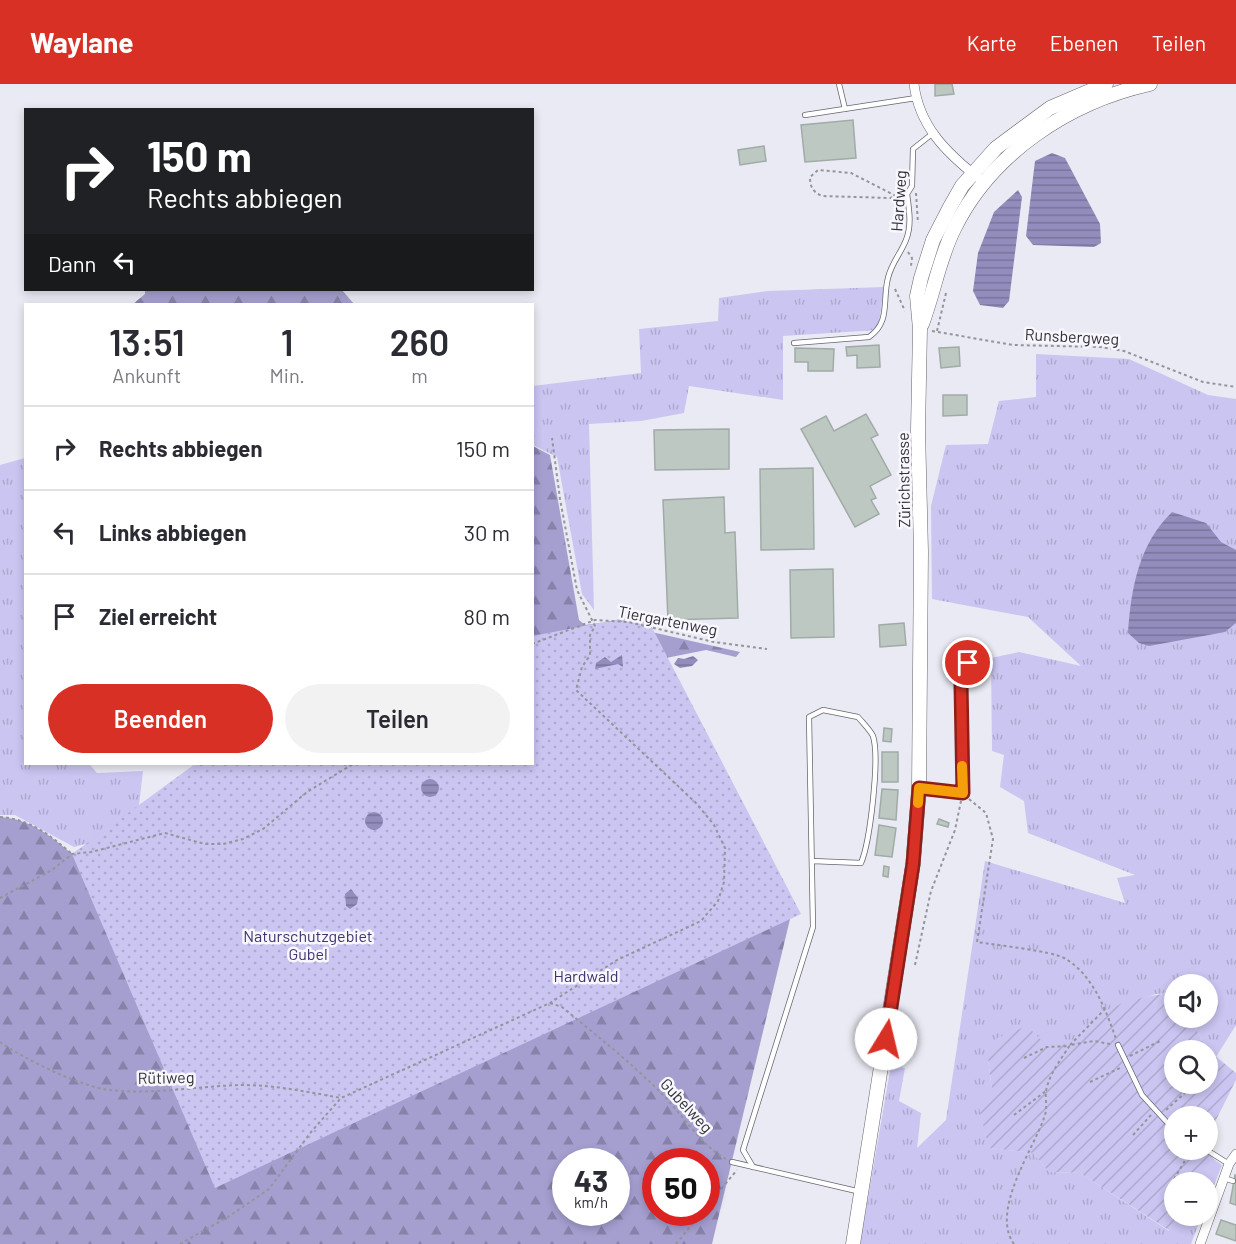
<!DOCTYPE html>
<html lang="de">
<head>
<meta charset="utf-8">
<style>
	:root { --surface:#fff; --page:#f2f2f3; --text:#2b2b33; --muted:#7c7c81; --line:#e1e1e2; --accent:#d93025 }
	body { margin:0; font-family:Barlow,sans-serif; background:var(--page); color:var(--text); height:100vh; display:flex; flex-direction:column; font-size:22px; white-space:nowrap }
	* { box-sizing:border-box; margin:0 }
	p { font-size:20px; color:var(--muted) }
	.icon { flex:none; width:33px; height:33px; fill:none; stroke:currentColor; stroke-width:2; stroke-linecap:round; stroke-linejoin:round }
	.map { position:relative; flex:1; overflow:hidden }
	.panel { position:absolute; left:24px; top:219px; width:510px; height:462px; display:flex; flex-direction:column; background:var(--surface); border-radius:0px; box-shadow:0 3px 9px #0003 }
	.panel>* { flex:none }
	.hud { position:absolute; left:24px; top:24px; width:510px; height:183px; border-radius:0px; box-shadow:0 3px 9px #0003; background:#202124; color:#fff; overflow:hidden }
	.fabs { position:absolute; left:1164px; top:890px; display:grid; gap:12px }
	.fabs a { display:grid; place-items:center; width:54px; height:54px; border-radius:50%; background:var(--surface); box-shadow:0 3px 9px #0003; font-size:30px }
	.speed { position:absolute; left:552px; top:1064px; display:flex; gap:12px; font-size:30px; font-weight:700; text-align:center }
	.speed>* { display:grid; place-content:center; width:78px; height:78px; border-radius:50%; background:var(--surface); box-shadow:0 3px 9px #0003; line-height:1 }
	.speed small { font-size:15px; font-weight:400 }
	.speed .limit { border:9px solid #d22; background:#fff; color:#111 }
	.pin { position:absolute; display:grid; place-items:center; width:51px; height:51px; color:#fff; margin:-26px; border:3px solid #fff; border-radius:50%; box-shadow:0 2px 6px #0007 }
	.me { position:absolute; width:66px; margin:-33px; rotate:9deg; stroke-linejoin:round; filter:drop-shadow(0 0 4px #0008) }
	.turn { display:flex; align-items:center; gap:21px; height:126px; padding:0 24px; font-size:27px }
	.turn .icon { width:78px; height:78px; stroke-width:2.5 }
	.turn b { display:block; font-size:42px; line-height:51px }
	.then { display:flex; align-items:center; height:57px; padding:0 24px; background:#0003; gap:12px; font-size:22px }
	.eta { display:flex; justify-content:space-evenly; align-items:center; height:102px; text-align:center }
	.eta b { font-size:36px; font-weight:600; line-height:42px }
	.primary-button { display:flex; gap:12px; margin-top:auto; padding:12px 24px }
	.primary-button a { flex:1; height:69px; border-radius:36px; background:var(--accent); color:#fff; font-size:24px; font-weight:600; line-height:69px; text-align:center }
	.primary-button a+a { background:var(--page); color:var(--text) }
	ul { padding:0; list-style:none }
	li { display:flex; align-items:center; gap:18px; height:84px; padding:0 24px; border-top:2px solid var(--line) }
	li div { flex:1 }
	li b { display:block; font-size:22px }
	li em { font-style:normal }
	header { display:flex; align-items:center; gap:36px; box-sizing:border-box; height:84px; padding:0 30px; background:var(--accent); color:#fff }
	header strong { font-size:28px }
	nav { display:flex; gap:33px; margin-inline-start:auto; font-size:21px }
	.map>svg:first-child { display:block }
	.grass { fill:url(#grass-tufts) }
	.forest { fill:url(#forest-firs); fill-rule:evenodd }
	.park { fill:url(#park-dots) }
	.garden { fill:url(#garden-furrows) }
	.water { fill:url(#water-rules) }
	.building { fill:#bec8c3; stroke:#a1aba6; stroke-width:1.5 }
	.lines { fill:none; stroke-linecap:round; stroke-linejoin:round }
	.service-casing { stroke:#67666f; stroke-width:6 }
	.minor-casing { stroke:#67666f; stroke-width:10 }
	.secondary-casing { stroke:#67666f; stroke-width:15 }
	.path { stroke:#94949b; stroke-width:2; stroke-dasharray:3 3; stroke-linecap:butt }
	.service { stroke:#fff; stroke-width:4.5 }
	.minor { stroke:#fff; stroke-width:9 }
	.secondary { stroke:#fff; stroke-width:14 }
	.route-casing { stroke:#8d1f18; stroke-width:15 }
	.route { stroke:#d93025; stroke-width:10 }
	.slow { stroke:#f59e0b; stroke-width:10 }
	.labels { text-anchor:middle; dominant-baseline:central; stroke-width:5; stroke-linejoin:round; paint-order:stroke }
	.street-label { font-size:16px; fill:#323236; stroke:#f8f7fe }
	.park-label { font-size:16px; fill:#403370; stroke:#f8f7fe }
</style>
</head>
<body>
<header>
<strong>Waylane</strong>
<nav><a>Karte</a><a>Ebenen</a><a>Teilen</a></nav>
</header>
<div class="map">
<svg width="1236" height="1160" viewBox="0 0 1236 1160">
	<defs>
		<pattern id="grass-tufts" width="24" height="20" patternUnits="userSpaceOnUse" patternTransform="scale(1.5)"><rect width="24" height="20" fill="#cac5f1"/><path d="M3 7l-1-3M5 7V3M7 7l1-3M15 17l-1-3M17 17v-4M19 17l1-3" fill="none" stroke="#aeaacf"/></pattern>
		<pattern id="forest-firs" width="22" height="20" patternUnits="userSpaceOnUse" patternTransform="scale(1.5)"><rect width="22" height="20" fill="#a59fd0"/><path d="M5 1l3.5 6h-7zM16 11l3.5 6h-7z" fill="#8782aa"/></pattern>
		<pattern id="park-dots" width="8" height="8" patternUnits="userSpaceOnUse" patternTransform="scale(1.5)"><rect width="8" height="8" fill="#cac5f1"/><path d="M2 2h.1M6 6h.1" fill="none" stroke="#aeaacf" stroke-width="1.8" stroke-linecap="round"/></pattern>
		<pattern id="garden-furrows" width="10" height="10" patternUnits="userSpaceOnUse" patternTransform="scale(1.5)"><rect width="10" height="10" fill="#cac5f1"/><path d="M-1 1l2-2M0 10L10 0M9 11l2-2" fill="none" stroke="#aeaacf"/></pattern>
		<pattern id="water-rules" width="6" height="5" patternUnits="userSpaceOnUse" patternTransform="scale(1.5)"><rect width="6" height="5" fill="#928dbd"/><path d="M0 2.5h6" fill="none" stroke="#78749a"/></pattern>
	</defs>
	<rect width="100%" height="100%" fill="#eaeaf4"/>
	<g class="grass">
		<path d="M884,203L878,246L783,252V316L689,302L684,329L641,337L589,340L594,526L582,510L557,373L533,361L532,302L641,289L639,245L718,237L719,214L768,207Z"/>
		<path d="M1036,270L1129,275L1208,311L1236,315V941L1216,973L1207,966L1190,933H1208V900H1174V909L1156,910L1106,927L1070,961L988,975L992,1006L990,1064L1033,1069L1049,1088L1080,1089L1169,1147L1176,1131H1202L1191,1160H860L891,981L905,984L899,1017L921,1029L917,1064L946,1036L985,777L1125,819L1117,794L1135,791L1028,749L1024,717L1000,703L1004,671L992,667L991,574L1019,568L1081,582L1028,533L932,515L931,422L946,361L988,360L999,317L1036,313Z"/>
		<path d="M25,374L26,680H89L97,689L143,687L136,747L74,763L15,731H0V381Z"/>
		<path d="M1211,1073L1222,1081L1208,1117V1098H1195Z"/>
	</g>
	<g class="forest">
		<path d="M145,206H342L354,220H133L145,210Z"/>
		<path d="M533,362L550,371L579,536L585,541L600,539L625,542L740,568L736,573L706,566L626,582L791,831L712,1160H0V733C30,735 50,751 72,770L532,680ZM566,1077H616V1128H566ZM656,1077H706V1128H656Z"/>
	</g>
	<path class="park" d="M645,530L801,830L215,1104L72,770L195,680H532L533,552Z"/>
	<path class="garden" d="M1174,909V933H1190L1207,966H1174V999H1208V966L1236,989V996L1208,1052V1032H1174V1065H1205L1215,1070L1197,1098H1174L1176,1131L1170,1147L1080,1089L1049,1088L1033,1069L989,1064L979,1024L992,1006L988,975L997,954L1027,942L1048,963C1088,960 1078,944 1106,927C1122,917 1156,910 1174,909Z"/>
	<g class="water">
		<path d="M1052,69L1065,74L1100,140L1101,159L1094,163L1033,161L1026,152L1035,77Z"/>
		<path d="M1018,106L1022,113L1009,217L1003,224L980,221L973,207L978,169L994,128Z"/>
		<path d="M1172,428L1206,439L1221,458L1236,466V539L1225,548L1149,562L1139,559L1128,549C1131,504 1139,460 1172,428Z"/>
		<path d="M622,571L623,583L618,580L595,585L596,579L605,573L611,578Z"/>
		<path d="M693,572L698,576L692,582L680,584L674,580L678,574L684,575Z"/>
		<circle cx="430" cy="704" r="9"/>
		<circle cx="374" cy="737" r="9"/>
		<path d="M351,805L358,814L357,820L350,825L346,822L345,810Z"/>
	</g>
	<g class="building">
		<path d="M935,0H952L954,10L935,12Z"/>
		<path d="M853,36L856,74L805,78L801,41Z"/>
		<path d="M764,62L766,77L740,81L738,66Z"/>
		<path d="M879,261L880,283L857,284V271L847,272L846,263Z"/>
		<path d="M959,263L960,282L941,284L939,264Z"/>
		<path d="M795,264L834,265L833,287H808V278H795Z"/>
		<path d="M943,311H967V331L943,332Z"/>
		<path d="M866,330L878,351L871,354L891,391L870,402L876,414L871,416L879,430L855,443L801,345L826,332L834,347Z"/>
		<path d="M729,345V385L655,386L654,346Z"/>
		<path d="M813,384L814,465L761,466L760,385Z"/>
		<path d="M724,413L725,449L735,448L738,534L668,536L663,416Z"/>
		<path d="M833,485L834,553L791,554L790,486Z"/>
		<path d="M904,539L906,561L880,563L879,541Z"/>
		<path d="M884,644L892,645L891,658L883,657Z"/>
		<rect x="882" y="668" width="16" height="30"/>
		<path d="M882,705L898,706L896,736L879,734Z"/>
		<path d="M939,735L949,739L948,743L937,740Z"/>
		<path d="M879,741L896,744L892,773L875,771Z"/>
		<path d="M884,782L889,783L888,793L883,792Z"/>
		<path d="M1235,1091L1236,1092V1121L1230,1119Z"/>
		<path d="M1221,1136L1236,1141V1157L1216,1150Z"/>
	</g>
	<g class="lines">
		<defs>
			<g id="service">
				<path d="M839,0L845,25"/>
				<path d="M805,31L916,14"/>
				<path d="M794,259L869,253C891,238 882,216 888,194C891,180 901,169 906,156C912,141 909,125 907,110L912,102L913,65L932,50"/>
				<path d="M921,704L963,709L961,600L968,579"/>
				<path d="M1118,961L1142,1011L1174,1046"/>
				<path d="M1205,1065L1229,1080"/>
				<path d="M732,1078L861,1108"/>
				<path d="M753,1083L743,1066L813,843L809,633L823,626L858,633C862,638 870,646 873,652C880,674 870,758 861,779L812,777"/>
				<path d="M1224,1094L1233,1097"/>
			</g>
			<g id="minor">
				<path d="M914,0C919,42 946,68 977,93"/>
				<path d="M1200,1160L1229,1080L1236,1070"/>
			</g>
			<g id="secondary">
				<path d="M922,240C934,208 939,175 954,145C991,69 1069,18 1150,0"/>
				<path d="M853,1160L913,780L919,704L921,468L918,346L920,245L917,212L921,194L933,156L950,123L962,102L996,64L1050,24L1106,0"/>
			</g>
		</defs>
		<use href="#service" class="service-casing"/>
		<use href="#minor" class="minor-casing"/>
		<use href="#secondary" class="secondary-casing"/>
		<g class="path">
			<path d="M916,109L918,139"/>
			<path d="M896,112L851,89L818,86L810,93C810,103 813,108 822,112L890,114L901,111"/>
			<path d="M908,168L912,174L911,182"/>
			<path d="M895,205L905,227"/>
			<path d="M932,247L1013,261L1100,263L1124,267L1203,298L1236,303"/>
			<path d="M937,247L946,209"/>
			<path d="M532,560L595,536L628,538L714,558L767,565"/>
			<path d="M969,715L986,729L993,755L977,858C996,861 1051,867 1064,874C1092,889 1106,926 1116,955"/>
			<path d="M0,733C30,735 50,751 72,770"/>
			<path d="M0,814L52,786L72,770L91,768L165,749L205,760H223L243,755L263,745L307,708L353,680"/>
			<path d="M915,881L931,807L955,746L961,717"/>
			<path d="M550,919L562,923C597,952 633,980 664,1012C684,1033 701,1061 726,1075"/>
			<path d="M0,958C24,975 79,1002 109,1006C152,1011 198,1002 241,1001C276,1001 308,1008 341,1014"/>
			<path d="M1070,961L1105,925"/>
			<path d="M1130,972L1162,956"/>
			<path d="M1024,974L1047,963L1070,962"/>
			<path d="M1090,998L1120,984"/>
			<path d="M1166,1026L1187,1007"/>
			<path d="M1014,1031L1046,1007"/>
			<path d="M1133,1051L1151,1031"/>
			<path d="M1174,1095L1192,1065"/>
			<path d="M706,1123L737,1086"/>
			<path d="M180,1160L228,1133L269,1105L311,1048L341,1014L550,919L617,876L701,837L718,817L724,798L725,764L714,741L697,720L576,606L582,583L590,571V551L595,542L577,506L560,415L552,354"/>
			<path d="M676,1160L702,1128"/>
			<path d="M1014,1160C990,1127 1033,1066 1044,1034C1048,1024 1045,1016 1046,1007C1049,990 1062,974 1070,961L1094,957L1110,960"/>
		</g>
		<use href="#service" class="service"/>
		<use href="#minor" class="minor"/>
		<use href="#secondary" class="secondary"/>
	</g>
	<g class="lines">
		<defs>
			<path id="route" d="M886,955L913,780L919,704L963,709L961,600L968,579"/>
		</defs>
		<use href="#route" class="route-casing"/>
		<use href="#route" class="route"/>
		<path class="slow" d="M918,719L919,704L963,709L962,682"/>
	</g>
	<g class="labels">
		<g class="street-label">
			<text transform="translate(898 117) rotate(-86)">Hardweg</text>
			<text transform="translate(1072 252) rotate(3)">Runsbergweg</text>
			<text transform="translate(903 396) rotate(-91)">Zürichstrasse</text>
			<text transform="translate(668 536) rotate(11)">Tiergartenweg</text>
			<text transform="translate(166 993) rotate(-1)">Rütiweg</text>
			<text transform="translate(687 1021) rotate(47)">Gubelweg</text>
		</g>
		<g class="park-label">
			<text x="308" y="851">Naturschutzgebiet<tspan x="308" dy="18">Gubel</tspan></text>
			<text x="586" y="891">Hardwald</text>
		</g>
	</g>
</svg>
<div class="fabs">
<a><svg class="icon" aria-label="sound" viewBox="0 0 24 24"><path d="M4 9h4l5-4v14l-5-4H4zM17 9q2 3 0 6"/></svg></a>
<a><svg class="icon" aria-label="search" viewBox="0 0 24 24"><circle cx="10" cy="10" r="6"/><path d="M15 15l6 6"/></svg></a>
<a>+</a>
<a>−</a>
</div>
<div class="speed"><div>43<small>km/h</small></div><div class="limit">50</div></div>
<div class="pin" style="left:968px;top:579px;background:#d93025"><svg class="icon" aria-label="arrive" viewBox="0 0 24 24"><path d="M6 21V4h12l-3 4 3 4H6"/></svg></div>
<svg class="me" style="left:886px;top:955px" viewBox="-20 -20 40 40"><circle r="19" fill="#fff"/><path d="M0-13L10 11 0 6-10 11z" fill="#d93025"/></svg>
<div class="hud">
<div class="turn"><svg class="icon" aria-label="right" viewBox="0 0 24 24"><path d="M7 20v-9h11M14 6l5 5-5 5"/></svg><div><b>150 m</b>Rechts abbiegen</div></div>
<div class="then">Dann<svg class="icon" aria-label="left" viewBox="0 0 24 24"><path d="M17 20v-9H6M10 6l-5 5 5 5"/></svg></div>
</div>
<section class="panel">
<div class="eta">
<div><b>13:51</b><p>Ankunft</p></div>
<div><b>1</b><p>Min.</p></div>
<div><b>260</b><p>m</p></div>
</div>
<ul>
<li><svg class="icon" aria-label="right" viewBox="0 0 24 24"><path d="M7 20v-9h11M14 6l5 5-5 5"/></svg><div><b>Rechts abbiegen</b></div><em>150 m</em></li>
<li><svg class="icon" aria-label="left" viewBox="0 0 24 24"><path d="M17 20v-9H6M10 6l-5 5 5 5"/></svg><div><b>Links abbiegen</b></div><em>30 m</em></li>
<li><svg class="icon" aria-label="arrive" viewBox="0 0 24 24"><path d="M6 21V4h12l-3 4 3 4H6"/></svg><div><b>Ziel erreicht</b></div><em>80 m</em></li>
</ul>
<div class="primary-button"><a>Beenden</a><a>Teilen</a></div>
</section>
</div>
</body>
</html>
